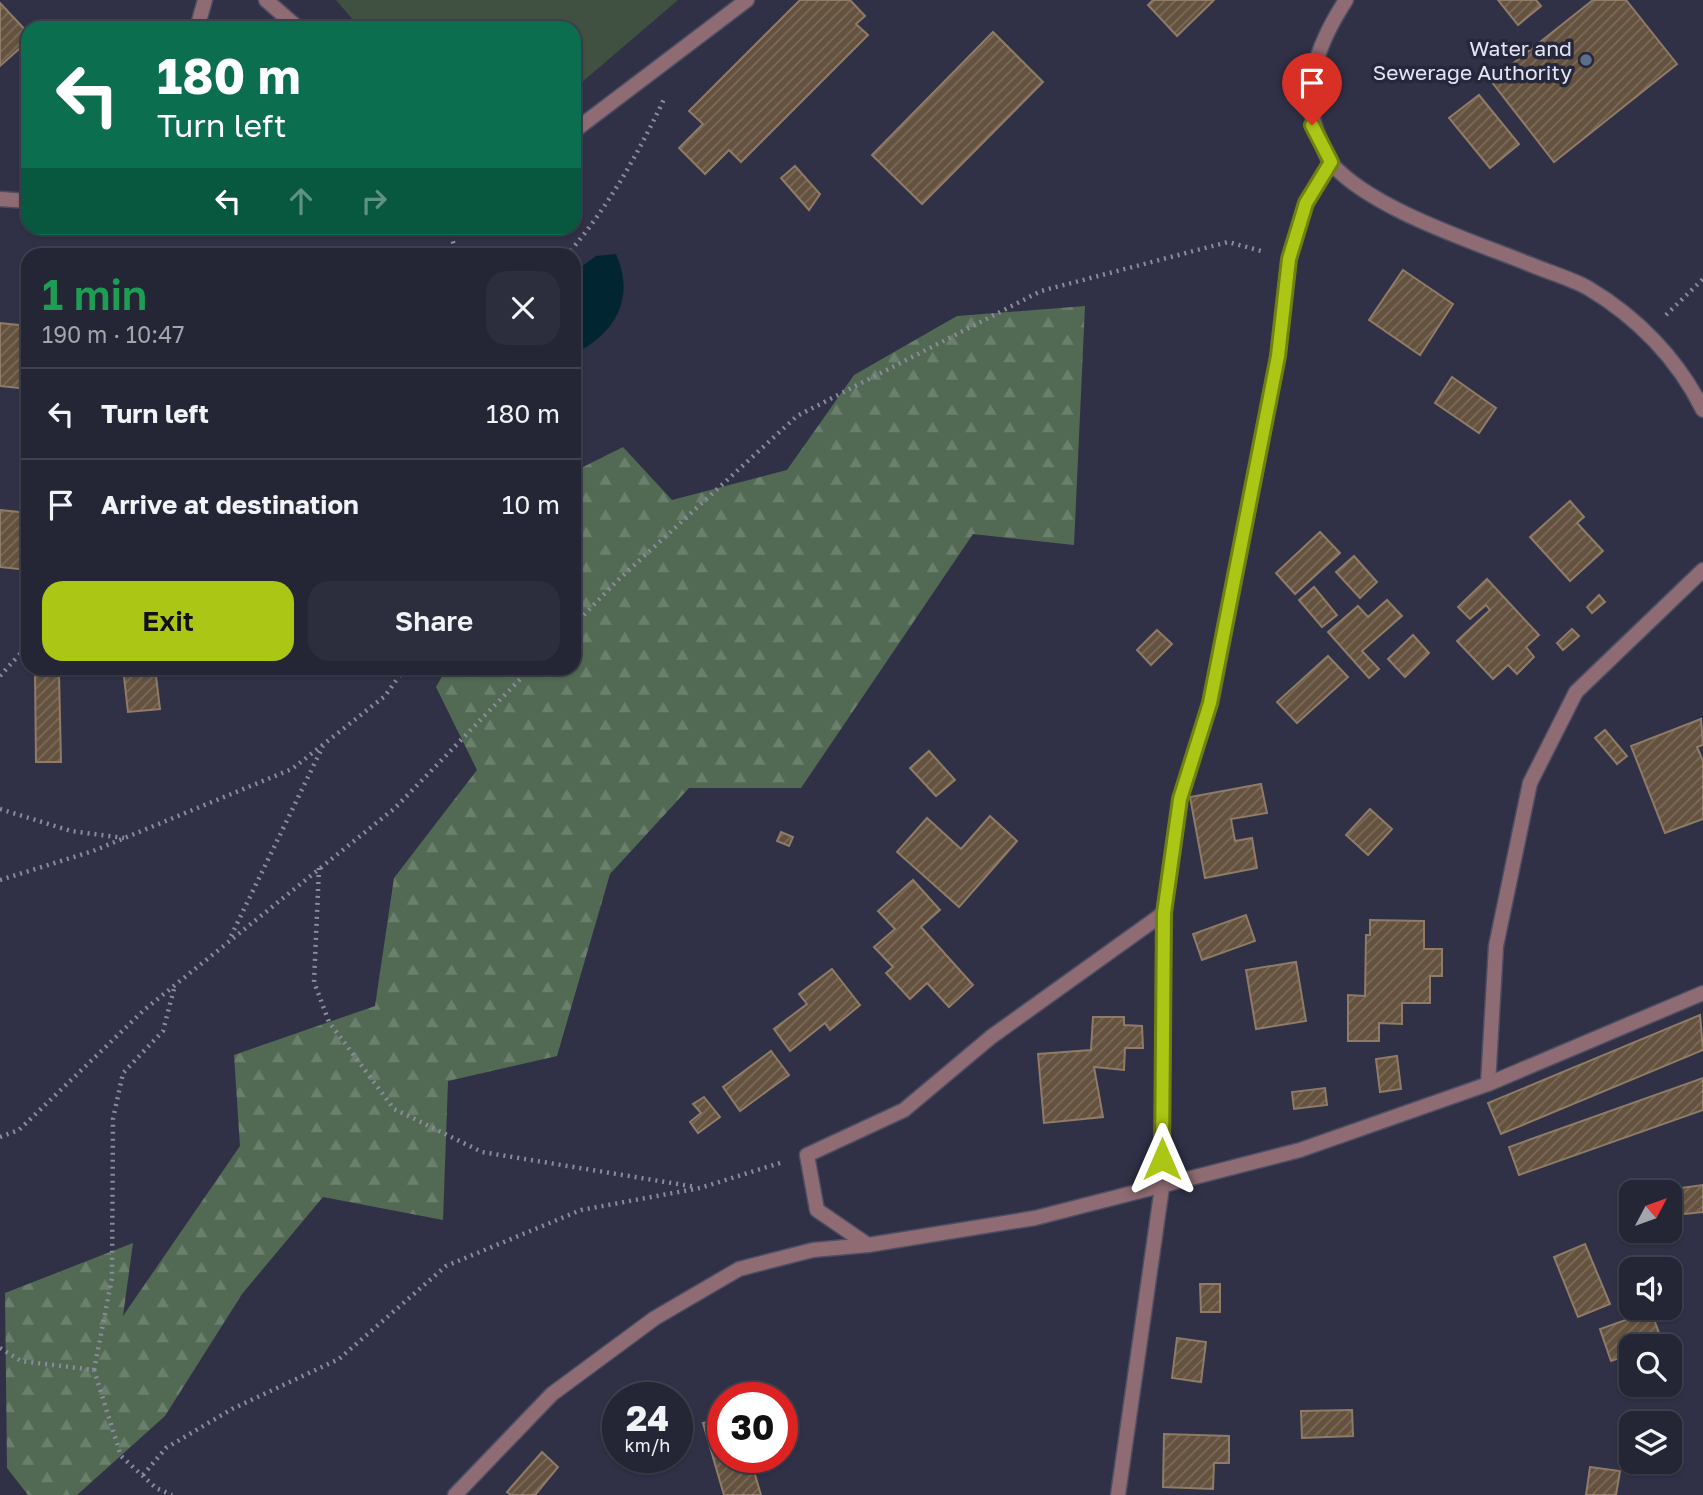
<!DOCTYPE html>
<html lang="en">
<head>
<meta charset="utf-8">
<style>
	:root { --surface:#242535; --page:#2c2d3d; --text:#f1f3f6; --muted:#a3a5ad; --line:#414250; --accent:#abc615 }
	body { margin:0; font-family:"Golos Text",sans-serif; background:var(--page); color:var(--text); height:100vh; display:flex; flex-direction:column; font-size:26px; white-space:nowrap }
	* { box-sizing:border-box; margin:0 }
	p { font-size:23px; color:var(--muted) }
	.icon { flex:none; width:38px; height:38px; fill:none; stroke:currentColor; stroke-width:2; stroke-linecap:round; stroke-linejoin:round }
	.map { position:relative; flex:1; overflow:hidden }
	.side { position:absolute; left:21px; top:248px; width:560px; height:427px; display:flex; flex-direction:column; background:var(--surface); border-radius:21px; box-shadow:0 2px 5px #0004,0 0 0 2px var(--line) }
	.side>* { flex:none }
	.banner { position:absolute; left:21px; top:21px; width:560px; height:214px; border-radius:21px; box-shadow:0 2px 5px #0004,0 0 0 2px var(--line); background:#0b6e4f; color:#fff; overflow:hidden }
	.needle { width:46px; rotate:49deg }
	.controls { position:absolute; left:1619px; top:1180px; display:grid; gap:14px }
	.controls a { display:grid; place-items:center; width:63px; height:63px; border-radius:14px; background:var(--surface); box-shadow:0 2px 5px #0004,0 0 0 2px var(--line); font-size:35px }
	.speed { position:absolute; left:602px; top:1382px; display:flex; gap:14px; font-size:35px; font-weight:700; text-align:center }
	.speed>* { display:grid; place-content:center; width:91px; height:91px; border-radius:50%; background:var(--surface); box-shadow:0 2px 5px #0004,0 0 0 2px var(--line); line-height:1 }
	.speed small { font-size:18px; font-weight:400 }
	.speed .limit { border:10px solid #d22; background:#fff; color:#111 }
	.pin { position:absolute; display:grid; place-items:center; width:60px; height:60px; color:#fff; margin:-72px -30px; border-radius:50% 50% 50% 0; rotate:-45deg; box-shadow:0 0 7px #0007 }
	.pin .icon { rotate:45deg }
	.me { position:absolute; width:77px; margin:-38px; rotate:0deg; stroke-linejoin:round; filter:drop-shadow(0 0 5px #0008) }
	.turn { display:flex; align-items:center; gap:24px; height:147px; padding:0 21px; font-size:32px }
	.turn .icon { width:91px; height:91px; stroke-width:2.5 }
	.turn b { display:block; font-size:49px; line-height:60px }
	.lanes { display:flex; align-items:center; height:66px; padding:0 21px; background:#0003; justify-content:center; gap:35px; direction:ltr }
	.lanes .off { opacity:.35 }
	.round { display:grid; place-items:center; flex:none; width:74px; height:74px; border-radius:21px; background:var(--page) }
	.overview { display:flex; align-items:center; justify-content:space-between; height:119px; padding:0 21px }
	h1 { font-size:42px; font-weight:600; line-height:52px; color:#1e9e55 }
	.cta { display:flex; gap:14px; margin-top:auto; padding:14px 21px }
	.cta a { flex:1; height:80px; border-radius:21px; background:var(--accent); color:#111; font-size:28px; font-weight:600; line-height:80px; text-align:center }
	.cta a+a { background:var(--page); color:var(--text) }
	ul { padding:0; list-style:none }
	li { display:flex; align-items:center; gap:21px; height:91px; padding:0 21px; border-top:2px solid var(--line) }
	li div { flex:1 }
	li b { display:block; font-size:26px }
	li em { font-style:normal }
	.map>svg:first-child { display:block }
	.forest { fill:url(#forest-firs) }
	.pitch { fill:#405041 }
	.water { fill:#022631 }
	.building { fill:url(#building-hatch); stroke:#8f7b66; stroke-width:2 }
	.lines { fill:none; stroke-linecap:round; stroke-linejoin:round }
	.lane-casing { stroke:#4d4e63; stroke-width:17 }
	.street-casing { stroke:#4d4e63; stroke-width:17 }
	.path { stroke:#8a8b9d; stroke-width:4.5; stroke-dasharray:2 5; stroke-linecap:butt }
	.lane { stroke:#8f6b73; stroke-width:14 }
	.street { stroke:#8f6b73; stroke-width:14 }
	.route-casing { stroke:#6f810e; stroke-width:18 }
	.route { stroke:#abc615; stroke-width:12 }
	.service-dot { fill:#5c6f8a; stroke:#27273c; stroke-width:2.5 }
	.labels { text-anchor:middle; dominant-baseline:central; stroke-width:7; stroke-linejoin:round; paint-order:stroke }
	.poi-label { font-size:21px; fill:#e4e5f4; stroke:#27273c; text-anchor:end }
</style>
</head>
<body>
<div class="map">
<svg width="1703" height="1495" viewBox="0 0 1703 1495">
	<defs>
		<pattern id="forest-firs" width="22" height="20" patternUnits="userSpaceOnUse" patternTransform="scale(1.75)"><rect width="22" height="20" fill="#526a54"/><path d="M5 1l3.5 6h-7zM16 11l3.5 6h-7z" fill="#6b7f6d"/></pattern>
		<pattern id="building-hatch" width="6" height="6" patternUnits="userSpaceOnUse" patternTransform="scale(1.75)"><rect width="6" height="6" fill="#64523f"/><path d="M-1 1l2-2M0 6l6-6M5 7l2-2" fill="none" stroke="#7a6b5b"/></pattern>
	</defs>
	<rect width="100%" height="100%" fill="#303147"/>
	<path class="forest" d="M1085,306L1074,545L973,534L801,788H689L610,874L557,1056L448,1081L443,1220L323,1197L242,1294L165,1416L77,1495H28L7,1468L5,1293L133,1243L123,1316L240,1146L234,1055L375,1006L394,878L477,770L436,687L446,669L574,668V477L581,468L623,447L672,500L787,470L854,375L957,316Z"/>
	<path class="pitch" d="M336,0H678L574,89V28H360Z"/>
	<path class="water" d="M616,254C636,298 615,334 574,354V272L596,256Z"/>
	<g class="building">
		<path d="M800,0H850L865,16L856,24L868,35L741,162L729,150L705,174L679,148L703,124L689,111Z"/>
		<path d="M1153,0H1214L1177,36L1148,5Z"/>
		<path d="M1498,0H1536L1541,6L1518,25Z"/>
		<path d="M1593,0H1626L1677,64L1554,162L1491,81Z"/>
		<path d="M0,3L28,33V41L0,66Z"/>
		<path d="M993,32L1043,82L922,204L872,155Z"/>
		<path d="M1479,95L1519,144L1490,168L1449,118Z"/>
		<path d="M795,166L820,194L809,210L781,178Z"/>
		<path d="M1403,270L1453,304L1420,355L1369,320Z"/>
		<path d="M0,323L28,326V389L0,386Z"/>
		<path d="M1452,377L1496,408L1479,433L1435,403Z"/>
		<path d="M1570,501L1584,517L1577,523L1603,551L1570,581L1530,537Z"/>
		<path d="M0,510L28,513V570L0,567Z"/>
		<path d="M1320,532L1340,553L1295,594L1276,573Z"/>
		<path d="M1354,556L1377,582L1360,598L1336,572Z"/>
		<path d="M1487,579L1539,635L1526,647L1534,657L1517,674L1508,665L1493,679L1457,641L1490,610L1486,605L1470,619L1458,607Z"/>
		<path d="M1314,587L1337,615L1322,627L1299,600Z"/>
		<path d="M1599,595L1605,602L1592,613L1587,607Z"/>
		<path d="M1387,600L1402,616L1362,651L1379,669L1369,678L1328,632L1358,606L1368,617Z"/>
		<path d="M1572,629L1579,636L1563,650L1557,643Z"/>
		<path d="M1157,630L1172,644L1151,665L1137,650Z"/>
		<path d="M1413,635L1429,653L1405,677L1388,659Z"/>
		<path d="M1328,656L1348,677L1297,723L1277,702Z"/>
		<path d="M123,668H155L160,709L128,712Z"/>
		<path d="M59,674L61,762H36L35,675Z"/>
		<path d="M1701,719L1703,745L1697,747L1703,761V819L1665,833L1631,746Z"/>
		<path d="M1605,730L1627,756L1617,764L1595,738Z"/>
		<path d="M929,751L955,780L936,796L910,768Z"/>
		<path d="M1261,784L1267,813L1231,819L1235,841L1252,838L1257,868L1205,878L1190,797Z"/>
		<path d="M1370,809L1392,829L1368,855L1346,835Z"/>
		<path d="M990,816L1017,841L959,907L897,852L927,818L961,849Z"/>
		<path d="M781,832L793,837L789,846L777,841Z"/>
		<path d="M913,880L940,910L921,927L973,985L949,1007L927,983L910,999L886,973L893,967L874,947L895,929L878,911Z"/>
		<path d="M1246,915L1255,941L1202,960L1193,934Z"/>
		<path d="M1370,920L1424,921V949H1442V976H1430V1003H1402V1024L1379,1023V1041H1348V995L1365,996L1366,935H1370Z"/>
		<path d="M1296,962L1306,1021L1256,1029L1246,970Z"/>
		<path d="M832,969L860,1005L830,1030L825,1023L790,1051L774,1029L807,1004L799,994Z"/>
		<path d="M1700,1015L1703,1050L1501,1134L1488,1103Z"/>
		<path d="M1093,1017H1124V1025L1142,1026L1143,1048H1125L1124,1070L1094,1067L1103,1117L1044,1123L1038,1054L1091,1050Z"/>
		<path d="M771,1051L789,1075L740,1111L723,1087Z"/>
		<path d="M1397,1056L1401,1089L1380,1092L1376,1059Z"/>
		<path d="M1703,1078V1110L1519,1175L1509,1147Z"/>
		<path d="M1325,1088L1327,1105L1294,1109L1292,1092Z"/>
		<path d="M704,1097L720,1117L698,1133L690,1122L701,1113L693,1104Z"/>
		<path d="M1703,1185V1212L1676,1215L1673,1189Z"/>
		<path d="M1585,1244L1610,1304L1578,1317L1554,1257Z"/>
		<path d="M1200,1284H1220V1312H1201Z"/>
		<path d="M1651,1311L1660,1336L1631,1346V1354L1611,1361L1600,1329Z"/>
		<path d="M1177,1338L1206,1342L1201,1382L1172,1378Z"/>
		<path d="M1352,1410L1353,1436L1302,1438L1301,1411Z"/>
		<path d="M723,1418V1458H750L761,1495H724L703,1423Z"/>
		<path d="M1164,1434L1229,1436V1463H1214L1213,1489L1163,1487Z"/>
		<path d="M542,1452L558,1467L535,1495H511L507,1492Z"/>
		<path d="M1590,1467L1620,1471L1616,1495H1586Z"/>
	</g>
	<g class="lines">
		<defs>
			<g id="lane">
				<path d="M197,28L205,0"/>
				<path d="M0,199L28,201"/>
			</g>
			<g id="street">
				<path d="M266,0L298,28"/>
				<path d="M1346,0C1318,43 1297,94 1322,144C1324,150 1327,158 1331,163C1371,209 1472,241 1529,264C1548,272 1570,278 1588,288C1637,317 1678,359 1703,410"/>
				<path d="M574,131L747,0"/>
				<path d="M1488,1084L1496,946L1530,783L1576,692L1703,570"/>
				<path d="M868,1245L817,1210L807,1155L904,1110L991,1037L1164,913"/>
				<path d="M455,1495L552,1394L655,1318L739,1269L813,1250L868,1245L1035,1218L1300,1150L1488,1084L1703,993"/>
				<path d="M1118,1495L1162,1187L1164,913L1180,799L1211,703L1278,356L1289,259L1306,203L1331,162"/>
			</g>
		</defs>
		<use href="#lane" class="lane-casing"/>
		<use href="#street" class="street-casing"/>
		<g class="path">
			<path d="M449,228L457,256"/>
			<path d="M566,256C608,208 638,154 665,97"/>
			<path d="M1666,315L1703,279"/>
			<path d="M574,625L618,580L797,416L1041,291L1228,242L1265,252"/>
			<path d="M0,676L28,645"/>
			<path d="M0,809L71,831L124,838"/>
			<path d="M319,868L314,982L329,1022L394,1109L482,1152L696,1187"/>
			<path d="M0,880L93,851L292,769L385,696L405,668"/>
			<path d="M231,936L323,746"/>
			<path d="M0,1137L19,1130L144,1010L395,808L531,668"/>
			<path d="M0,1348L21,1361L94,1370L121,1456L156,1488L172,1495"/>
			<path d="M94,1370L112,1278L113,1119L123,1073L163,1031L175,985"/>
			<path d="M143,1475L166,1448L232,1409L339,1359L446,1266L581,1210L700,1188L783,1162"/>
		</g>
		<use href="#lane" class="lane"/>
		<use href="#street" class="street"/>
	</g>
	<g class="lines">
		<defs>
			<path id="route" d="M1162,1159L1164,913L1180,799L1210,703L1278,356L1289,259L1306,203L1331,162L1312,125"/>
		</defs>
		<use href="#route" class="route-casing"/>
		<use href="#route" class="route"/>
	</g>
	<circle class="service-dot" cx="1586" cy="60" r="7"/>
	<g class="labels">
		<g class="poi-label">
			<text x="1572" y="48">Water and<tspan x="1572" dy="24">Sewerage Authority</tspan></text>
		</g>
	</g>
</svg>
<div class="controls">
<a><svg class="needle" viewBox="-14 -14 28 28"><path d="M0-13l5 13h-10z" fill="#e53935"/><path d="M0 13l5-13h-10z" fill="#a3a5ad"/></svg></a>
<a><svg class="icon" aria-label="sound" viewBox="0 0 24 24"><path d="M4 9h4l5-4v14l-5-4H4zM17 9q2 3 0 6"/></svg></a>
<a><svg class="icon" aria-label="search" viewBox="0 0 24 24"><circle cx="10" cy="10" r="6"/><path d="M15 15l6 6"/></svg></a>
<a><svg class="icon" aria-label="layers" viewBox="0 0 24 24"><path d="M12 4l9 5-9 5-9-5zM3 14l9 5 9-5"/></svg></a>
</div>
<div class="speed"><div>24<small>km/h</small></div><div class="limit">30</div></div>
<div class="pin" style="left:1312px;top:125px;background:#d93025"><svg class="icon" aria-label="arrive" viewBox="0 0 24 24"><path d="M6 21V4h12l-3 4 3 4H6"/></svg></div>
<svg class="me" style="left:1162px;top:1159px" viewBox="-20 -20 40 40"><path d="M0-17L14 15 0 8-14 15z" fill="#abc615" stroke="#fff" stroke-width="4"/></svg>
<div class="banner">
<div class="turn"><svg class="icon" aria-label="left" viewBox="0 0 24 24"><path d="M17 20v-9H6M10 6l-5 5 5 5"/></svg><div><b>180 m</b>Turn left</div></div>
<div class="lanes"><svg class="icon" aria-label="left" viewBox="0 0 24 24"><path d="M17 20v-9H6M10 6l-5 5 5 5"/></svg><svg class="icon off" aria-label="ahead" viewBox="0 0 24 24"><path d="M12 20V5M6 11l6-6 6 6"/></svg><svg class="icon off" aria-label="right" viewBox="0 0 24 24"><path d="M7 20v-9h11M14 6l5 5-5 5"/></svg></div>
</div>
<section class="side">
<div class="overview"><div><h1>1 min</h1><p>190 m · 10:47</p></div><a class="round"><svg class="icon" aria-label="close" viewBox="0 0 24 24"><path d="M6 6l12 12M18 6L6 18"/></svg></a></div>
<ul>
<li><svg class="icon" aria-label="left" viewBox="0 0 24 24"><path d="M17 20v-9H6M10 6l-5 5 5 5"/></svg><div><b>Turn left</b></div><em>180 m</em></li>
<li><svg class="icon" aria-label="arrive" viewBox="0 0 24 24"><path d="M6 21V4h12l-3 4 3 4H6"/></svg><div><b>Arrive at destination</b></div><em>10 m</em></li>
</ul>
<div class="cta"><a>Exit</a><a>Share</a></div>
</section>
</div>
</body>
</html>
